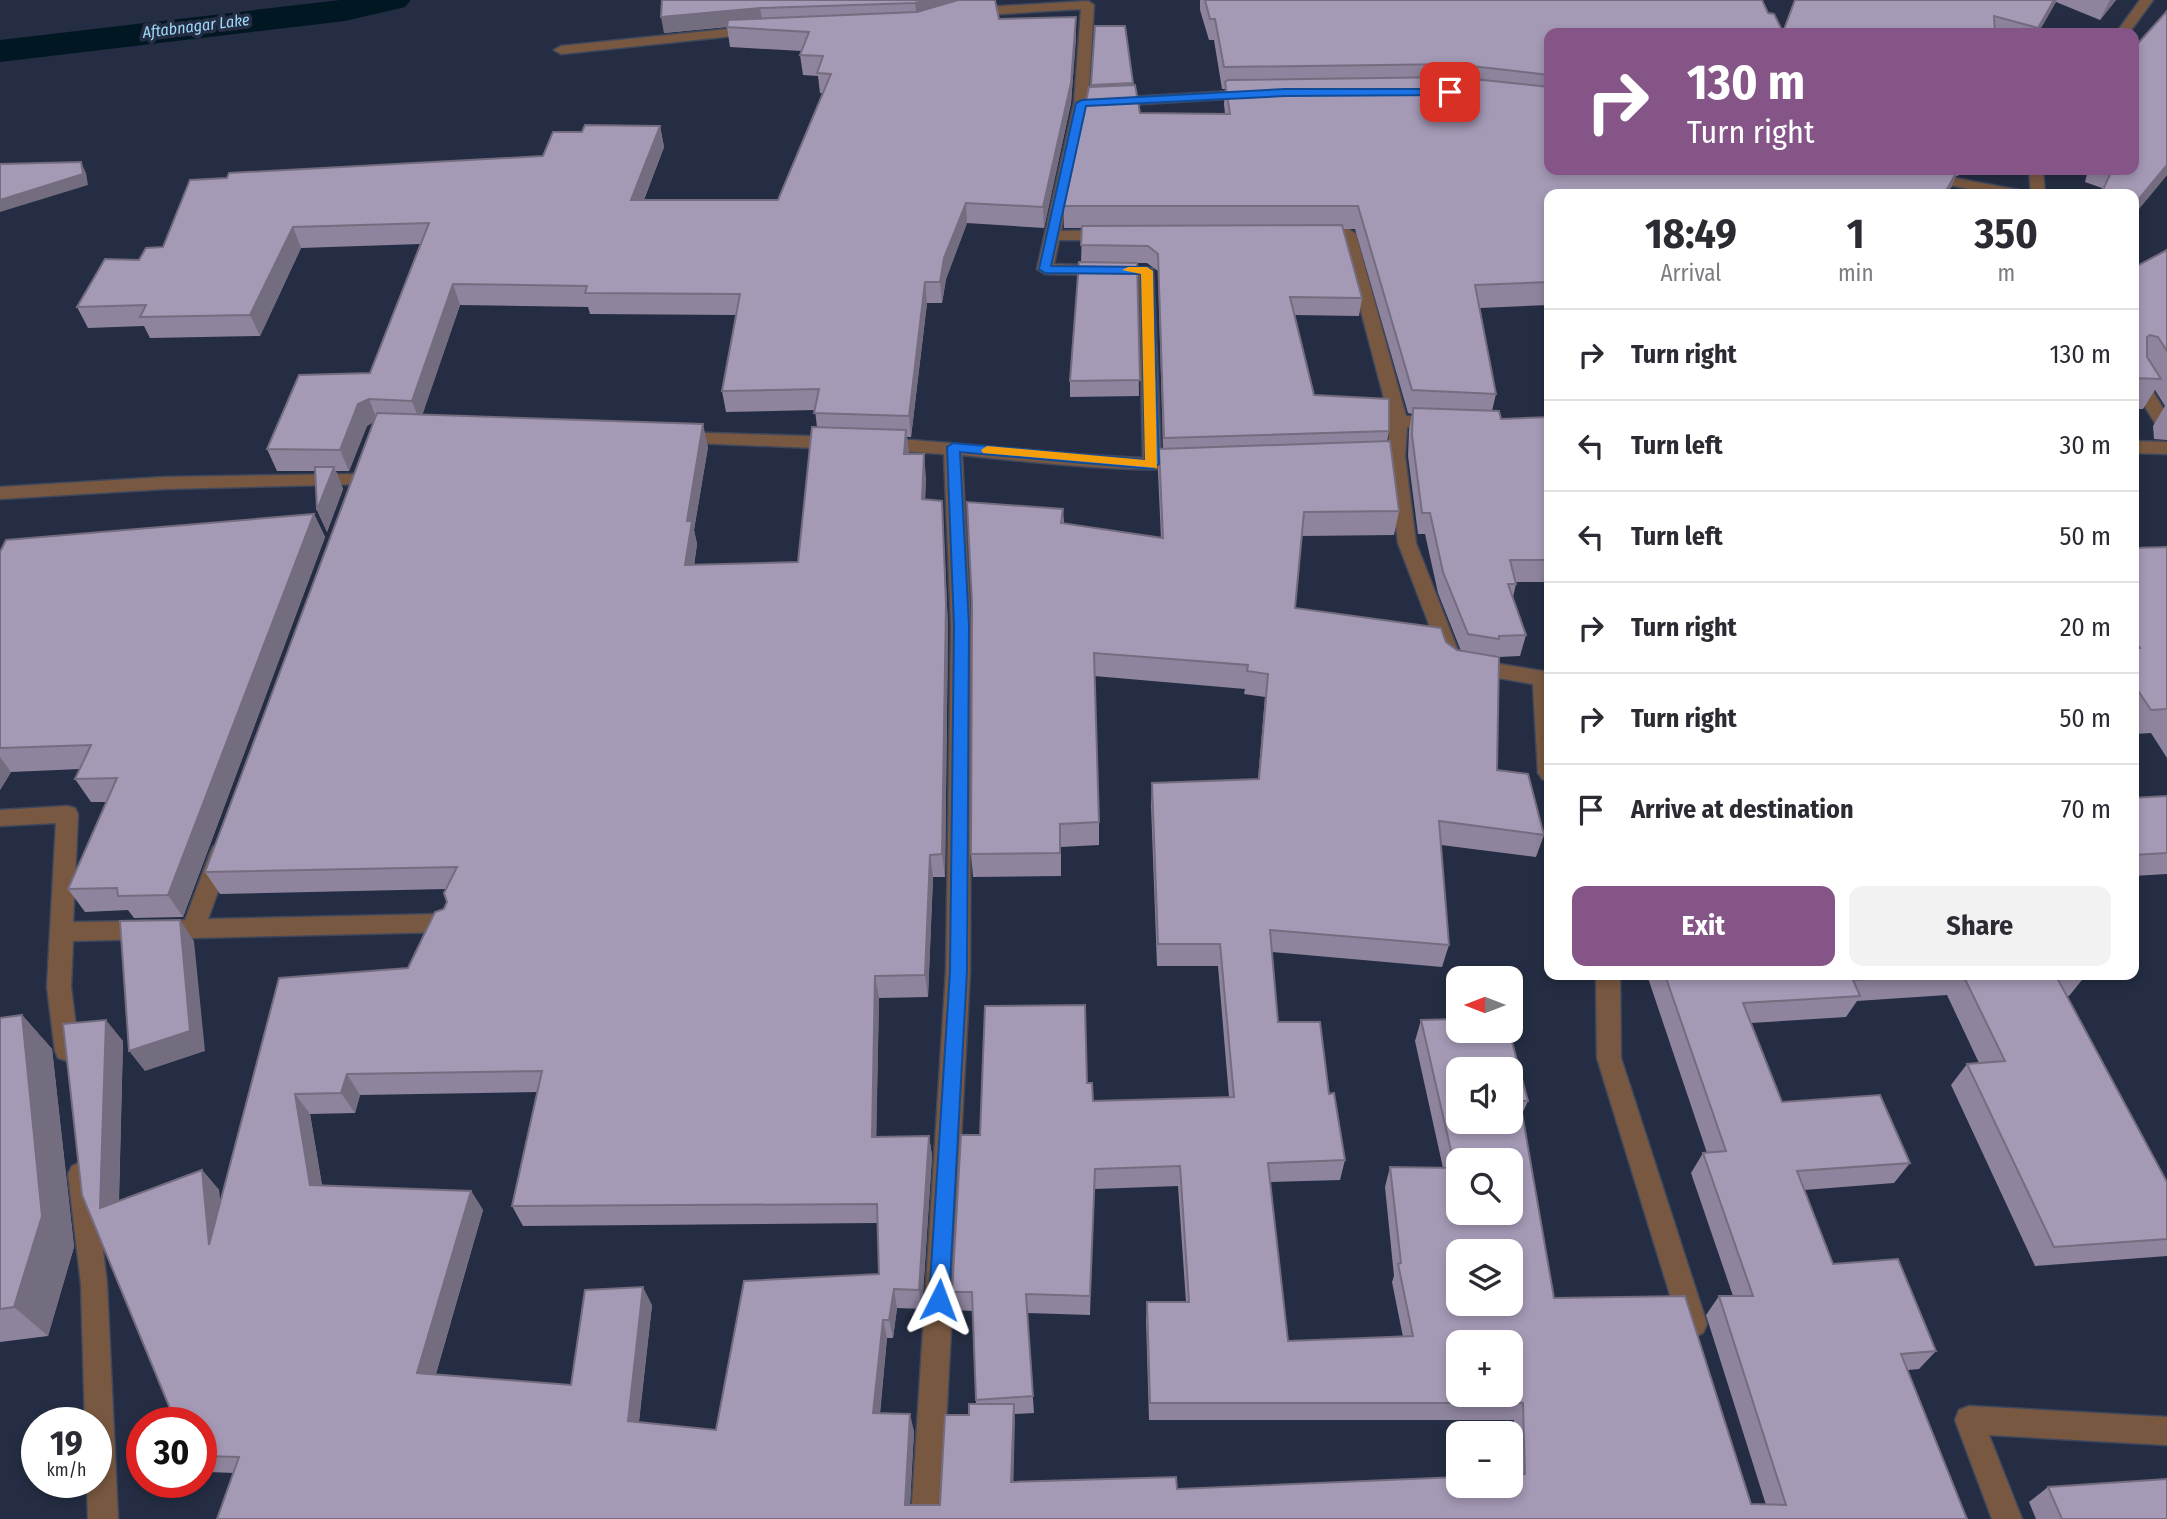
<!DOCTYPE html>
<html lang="en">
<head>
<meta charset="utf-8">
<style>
	:root { --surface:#fff; --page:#f2f2f3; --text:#2b2b33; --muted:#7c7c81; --line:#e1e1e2; --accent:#855588 }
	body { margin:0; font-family:"Fira Sans Condensed",sans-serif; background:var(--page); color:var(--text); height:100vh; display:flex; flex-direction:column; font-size:26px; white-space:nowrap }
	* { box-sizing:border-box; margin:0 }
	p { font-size:23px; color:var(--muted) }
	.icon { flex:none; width:38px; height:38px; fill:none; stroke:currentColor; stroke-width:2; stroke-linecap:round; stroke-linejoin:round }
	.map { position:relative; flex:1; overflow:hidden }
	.details { position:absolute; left:1544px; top:189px; width:595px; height:791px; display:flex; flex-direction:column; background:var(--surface); border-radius:14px; box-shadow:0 4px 10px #0003 }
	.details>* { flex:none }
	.banner { position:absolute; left:1544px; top:28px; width:595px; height:147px; border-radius:14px; box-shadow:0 4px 10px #0003; background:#855588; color:#fff; overflow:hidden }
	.needle { width:46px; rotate:270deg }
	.fabs { position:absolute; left:1446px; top:966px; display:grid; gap:14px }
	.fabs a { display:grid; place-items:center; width:77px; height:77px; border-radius:14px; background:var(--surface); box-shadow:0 4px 10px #0003; font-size:35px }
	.speed { position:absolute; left:21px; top:1407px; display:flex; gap:14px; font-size:35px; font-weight:700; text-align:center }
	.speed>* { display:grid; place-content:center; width:91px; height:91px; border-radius:50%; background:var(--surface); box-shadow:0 4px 10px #0003; line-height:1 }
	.speed small { font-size:18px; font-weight:400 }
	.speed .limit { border:10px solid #d22; background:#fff; color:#111 }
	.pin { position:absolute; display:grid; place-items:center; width:60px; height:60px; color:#fff; margin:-30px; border-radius:14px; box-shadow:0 4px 10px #0006 }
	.me { position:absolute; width:77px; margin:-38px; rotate:3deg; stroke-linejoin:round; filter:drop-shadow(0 0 5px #0008) }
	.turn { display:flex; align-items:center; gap:24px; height:147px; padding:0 28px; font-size:32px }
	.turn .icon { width:91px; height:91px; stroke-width:2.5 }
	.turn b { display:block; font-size:49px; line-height:60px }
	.eta { display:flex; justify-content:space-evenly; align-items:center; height:119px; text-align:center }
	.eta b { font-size:42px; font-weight:700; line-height:49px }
	.cta { display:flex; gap:14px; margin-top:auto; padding:14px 28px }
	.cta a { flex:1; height:80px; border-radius:14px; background:var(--accent); color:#fff; font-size:28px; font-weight:700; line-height:80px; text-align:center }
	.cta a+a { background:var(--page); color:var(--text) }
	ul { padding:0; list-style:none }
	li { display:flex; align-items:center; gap:21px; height:91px; padding:0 28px; border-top:2px solid var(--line) }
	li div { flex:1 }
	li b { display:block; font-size:26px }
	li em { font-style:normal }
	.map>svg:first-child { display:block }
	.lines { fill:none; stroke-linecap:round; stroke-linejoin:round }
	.canal { fill:#011823; fill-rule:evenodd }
	.street-casing { stroke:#40485d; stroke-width:3 }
	.street { fill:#785840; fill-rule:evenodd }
	.wall { fill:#8e849d; fill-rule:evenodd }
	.shaded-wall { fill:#746c7f }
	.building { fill:#a59ab6; stroke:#746c7f; stroke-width:2; fill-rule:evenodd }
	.route { fill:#1a73e8; stroke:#114b97; stroke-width:2 }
	.slow { fill:#f59e0b }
	.labels { text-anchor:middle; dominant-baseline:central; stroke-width:7; stroke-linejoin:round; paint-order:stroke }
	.far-water-label { font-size:16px; font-style:italic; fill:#9ddaf8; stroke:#242d43 }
</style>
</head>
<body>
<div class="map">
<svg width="2167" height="1519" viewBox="0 0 2167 1519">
	<rect width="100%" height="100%" fill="#242d43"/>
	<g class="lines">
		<path class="canal" d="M340,0H411L405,7L345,21L0,62V40Z"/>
		<defs>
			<g id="street">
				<path d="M2140,0H2153L2129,33H2116Z"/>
				<path d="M1088,1L1094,5L1088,103L1061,231L1110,230L1118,235L1110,240H1059L1054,264L1153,268L1161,458L1187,457L1196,463C1183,480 993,458 962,455L971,626L970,971L941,1519H911L946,971L951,626L944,454L881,450L872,444L881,438C968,443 1055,455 1143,458L1139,276L1045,274L1037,269L1074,103L1081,9L969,16L963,12L969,8Z"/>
				<path d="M757,26L762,27V33L561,54L554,50L561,46Z"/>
				<path d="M1251,90L1258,94L1256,97L1111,106L1104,102L1111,98Z"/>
				<path d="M1883,170H1912L2019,190L2026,194H1996L1890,174Z"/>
				<path d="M2029,170H2043L2045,194H2031Z"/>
				<path d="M1348,229L1356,234L1406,416L1438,417L1447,422L1438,427H1407L1405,456L1416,543L1461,658L1549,672V781L1542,779L1538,773L1533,684L1446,669L1398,543L1388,462L1363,463L1354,457L1363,451H1388L1390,421L1342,239H1317L1309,234L1317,229Z"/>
				<path d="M2133,367L2139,368L2167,415V434L2161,433L2133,387Z"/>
				<path d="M678,432L838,437L847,443L838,449L672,442L669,438Z"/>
				<path d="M2133,441L2167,442V454L2133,453Z"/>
				<path d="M359,474L368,480L365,484L165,489L0,499V487L165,477Z"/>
				<path d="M67,806L75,808L78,814L73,922L148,921L156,923L159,930L156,937L148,939L73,941L71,987L79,1051L76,1058L67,1061L58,1058L55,1051L47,987L56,823L0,826V810Z"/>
				<path d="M221,844L229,847L232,853L208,919L444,914L452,916L455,923L452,930L444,932L193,938L172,936L169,929L172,922L185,920L210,853L213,847Z"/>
				<path d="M1596,975H1620L1621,1058L1707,1324L1703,1333L1693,1337L1683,1333L1679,1324L1597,1058Z"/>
				<path d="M81,1162L90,1166L94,1174L107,1284L118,1519H88L87,1482H96V1423H85L81,1284L68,1174L72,1166Z"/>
				<path d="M1969,1406L2167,1417V1445L1989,1435L2022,1519H1992L1955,1420L1959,1410Z"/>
			</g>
		</defs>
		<use href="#street" class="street-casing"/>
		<use href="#street" class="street"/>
	</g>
	<g class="wall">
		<path d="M662,0H995L999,19L1076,37L1071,103L1044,228L967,223L946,279L942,303H927L911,437H907L909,454L926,477L925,500L942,501L948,626L945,877H933L928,997L879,998L876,1137L929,1136L932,1156L922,1309L897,1308L893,1338H887L880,1414L914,1431L910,1505H940L969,1415L976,1404L972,1311L955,1310L952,1292L980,1135L1087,1083L1093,1101L1229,1097L1218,966H1157L1151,805L1152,783L1258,779L1265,697L1244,694L1245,689L1094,676L1099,822V845L1061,847V876L973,877L971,854L1063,509L1064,523L1161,538L1158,472L1159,449H1163L1158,271L1147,263H1137L1139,396L1070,397V381L1081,262L1082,228H1064V206L1091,87L1095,26L1133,83L1140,113L1225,114L1224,104L1225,89H1222L1214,40H1209L1200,10V0H1762L1768,13L1783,32L1795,0H2116L2100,20L2056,2L2038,33H1549V170H1961L1958,176H1956L1951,188L1549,194V305L1480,308L1496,394L1492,411L1501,419L1549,417V582H1516V584L1513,597L1526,635L1520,656L1499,657L1497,770L1544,835L1536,857L1441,845L1449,945L1442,967L1272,952L1278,1022L1329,1094L1345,1160L1340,1180L1270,1182L1288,1341L1403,1337L1392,1282L1394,1276L1385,1187L1390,1167L1443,1168L1415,1041L1421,1020L1528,1101L1522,1114L1554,1298L1751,1504L1766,1505L1706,1315L1719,1296H1733L1691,1173L1703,1153H1707L1647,975H2086L2069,996H2067L2167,1182V1256L2035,1266L1951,1085L1967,1064L1979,1063L1947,995L1857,1001L1846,1017L1751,1023L1782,1102L1910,1163L1894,1183L1804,1190L1833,1264L1936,1351L1919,1369L1908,1370L1967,1519H217L234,1473L209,1472L201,1465V1423L82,1195L123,1041L119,1201L202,1170L219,1190L220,1203L279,978L408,968L447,902L446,889L220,894L205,872L373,422L367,426L349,471H336L343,489L327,532L317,510L315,471H277L267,449L370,373L420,244L301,248L260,336L150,338L144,326L88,328L77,307L139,260L163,247L543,156L582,132L660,126L664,147L644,200H778L823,93H820L818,76L803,75L800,55L802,51L730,47L727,27L664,33ZM1343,229H1355L1408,413L1412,414L1409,430L1408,456L1418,534H1425L1438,593L1461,651L1457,650L1446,642L1295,608L1302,536L1394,535L1399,511L1387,441L1389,431L1314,395L1295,315L1359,316L1362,298ZM460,305L588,307L590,314L736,315L722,391L726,412L815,410L817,427L798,562L694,565L697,544L694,530L708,447L422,415ZM538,1092L512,1206L523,1226L877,1223L879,1274L716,1430L639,1422L652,1305L571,1385L436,1374L483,1210L471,1191L322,1185L310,1114L355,1113L360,1095ZM1178,1186L1186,1302H1147L1146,1320L1149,1420H1514L1515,1475L1177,1489L1013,1482L1014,1414L1034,1413L1027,1313L1090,1315L1094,1189Z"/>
		<path d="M2167,11V175L2133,216V194H2100L2102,188L2085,182L2088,170H2133Z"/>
		<path d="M2167,250V440L2154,439L2153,426L2165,406L2155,390L2143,409H2133V268Z"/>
		<path d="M314,514L325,537L183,917L134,918L128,910L85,912L68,889L107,802H91L75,779L80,769L11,772L0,790V552Z"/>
		<path d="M2167,547V758L2151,733L2134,734L2133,732V548Z"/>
		<path d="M2167,796V874L2133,876V798Z"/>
		<path d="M22,1015L52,1049L74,1247L48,1336L0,1342V1018Z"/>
		<path d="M2048,1487L2167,1519H2036L2029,1502Z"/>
	</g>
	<g class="shaded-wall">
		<path d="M925,0H957V6L917,18L915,3Z"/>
		<path d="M2054,0H2057L2038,33H2036Z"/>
		<path d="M2110,0H2116L2100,20Z"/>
		<path d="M760,8L763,23L664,33L661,17Z"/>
		<path d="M1076,17V37L1071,103L1044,228L1043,207Z"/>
		<path d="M660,126L664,147L636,220L631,200Z"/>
		<path d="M81,162L86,173L88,185L0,212V200Z"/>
		<path d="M2167,165V175L2133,216V206Z"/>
		<path d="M1959,170L1948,194H1944Z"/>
		<path d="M966,203L967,223L946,279L942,303L940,282L944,258Z"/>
		<path d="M293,227L301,248L260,336L250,315Z"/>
		<path d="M925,282L927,303L911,437L909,416Z"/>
		<path d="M453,284L460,305L420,422L412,401Z"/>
		<path d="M369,399L377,420L367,426L349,471L340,450L358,404Z"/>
		<path d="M703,424L708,447L694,530L697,544L691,588L685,565L687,521Z"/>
		<path d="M906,430L909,453L904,454Z"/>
		<path d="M924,454L926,477L924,523L922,499Z"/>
		<path d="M334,467L343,489L327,532L317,510Z"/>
		<path d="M942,501L948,626L945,877L942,854Z"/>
		<path d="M314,514L325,537L183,917L168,895Z"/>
		<path d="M0,757L11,772L0,790Z"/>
		<path d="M930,855L933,877L928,997L925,975Z"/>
		<path d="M180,920L194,941L205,1051L145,1071L129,1051Z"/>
		<path d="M875,976L879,998L876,1157L872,1137Z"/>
		<path d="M22,1015L52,1049L74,1247L48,1336L14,1307Z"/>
		<path d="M106,1020L123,1041L118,1227L100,1208Z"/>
		<path d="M347,1074L360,1095L355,1113L341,1093Z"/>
		<path d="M295,1094L310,1114L325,1205L310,1185Z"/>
		<path d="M929,1136L932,1156L922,1309L919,1290Z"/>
		<path d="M202,1170L219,1190L226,1264L209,1245Z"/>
		<path d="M471,1191L483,1210L431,1390L417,1373Z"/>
		<path d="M643,1287L652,1305L637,1437L628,1421Z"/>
		<path d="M894,1289L897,1308L893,1338L889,1320Z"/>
		<path d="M883,1320L887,1338L878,1430L873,1413Z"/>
		<path d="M1014,1404L1015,1421L1013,1498L1011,1482Z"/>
		<path d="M910,1414L914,1431L909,1519L905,1505Z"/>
	</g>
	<g class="building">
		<path d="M662,0H925L915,3L760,8L661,17Z"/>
		<path d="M958,0H995L999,19L1076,17L1071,83L1043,207L966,203L944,258L940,282H925L909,416L814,413L819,389L722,391L740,294L585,293L587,286L453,284L412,401L369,399L358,404L340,450L267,449L299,375L370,373L429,223L293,227L250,315L140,317L146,305L77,307L105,259L139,260L146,248L163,247L190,180L227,178L229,173L543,156L553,132H582L585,125L660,126L631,200H778L831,74L817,73L823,56L800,55L809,32L727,27L728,20L917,12Z"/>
		<path d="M1205,0H1762L1768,13L1774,14L1783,32L1795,0H2054L2038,28L1994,16L1995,33H1549V75L1454,64L1224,67L1215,19H1210Z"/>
		<path d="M2167,11V165L2133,206V194H2101L2112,170H2133V49Z"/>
		<path d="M1095,26H1125L1133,83L1091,85Z"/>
		<path d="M1454,77L1549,87V170H1958L1944,194H1549V282L1475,285L1496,394L1412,390L1358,206H1064L1089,87L1135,85L1140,113L1230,114L1225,82L1228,80Z"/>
		<path d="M81,162L83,174L0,200V164Z"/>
		<path d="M1342,225L1362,298L1290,297L1314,395L1389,399V431L1164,438L1158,254L1148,246L1081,245L1082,226Z"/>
		<path d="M2167,250V351L2158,337L2150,335L2147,337V357L2161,379L2133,378V268Z"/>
		<path d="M1079,262L1137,263L1140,380L1070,381Z"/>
		<path d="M1413,408L1499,411L1501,419L1549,417V560H1510L1516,584H1508L1526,635L1499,636V639L1468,634L1443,572L1430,513H1422L1412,435Z"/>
		<path d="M377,413L703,424L687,521H692L685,565L798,562L812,427L906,430L904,454H924L922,499L942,501L946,603L942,854L930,855L925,975L875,976L872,1137L929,1136L919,1290L894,1289L889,1320H883L873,1413L910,1414L905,1505H940L945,1415H969V1404H1014L1011,1482L1176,1477L1177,1489L1458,1477V1486H1510V1475L1525,1474L1523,1403H1150L1147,1302H1189L1180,1166L1095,1169L1090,1296L1026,1294L1033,1396L976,1400L972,1292H952L961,1135H980L985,1006L1085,1005L1087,1083H1092L1093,1101L1234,1097L1220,944H1158L1152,783L1259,779L1268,674L1247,671L1248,665L1094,653L1099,822L1060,824V853L971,854L972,603L967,502L1063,509L1061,523L1163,538L1159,449L1390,441L1399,511L1304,512L1295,608L1441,628L1446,642L1457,650L1499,657L1497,770L1528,774L1544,835L1439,821L1449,945L1270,930L1278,1022H1320L1329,1094L1334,1093L1345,1160L1268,1163L1288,1341L1413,1336L1398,1264L1401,1263L1390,1167L1455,1168L1421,1020L1458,1019V1031H1509L1528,1101H1520L1554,1298L1685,1296L1751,1504L1786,1505L1719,1296H1753L1703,1153L1726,1151L1665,975H1941L1853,980L1860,996L1743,1003L1782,1102L1880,1095L1910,1163L1797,1171L1833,1264L1898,1259L1936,1351L1901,1354L1967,1519H217L239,1457L201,1456V1423H176L82,1195L63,1024L106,1020L100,1208L202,1170L209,1245L279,978L408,968L435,912L444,909L447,902L444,893L457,867L205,872ZM1458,1069H1510V1122H1458ZM542,1071L512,1206L877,1204L879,1274L744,1281L716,1430L628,1421L643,1287L585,1290L571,1385L417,1373L471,1191L310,1185L295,1094L341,1093L347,1074ZM1458,1160H1510V1213H1458ZM1458,1251H1510V1304H1458ZM1458,1342H1510V1395H1458Z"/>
		<path d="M315,467H334L317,510Z"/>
		<path d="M314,514L168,895L118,896L117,888L68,889L117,778L75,779L91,745L0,748V552L6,540Z"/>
		<path d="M2167,547V709L2151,710L2133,683V649L2140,648L2133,638V548Z"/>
		<path d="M2167,796V853L2133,855V798Z"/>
		<path d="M180,920L190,1031L129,1051L120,921Z"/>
		<path d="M1963,975H2079L2056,976L2167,1182V1239L2054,1247L1967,1064L2005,1061Z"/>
		<path d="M22,1015L42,1216L14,1307L0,1309V1018Z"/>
		<path d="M2167,1479V1519H2062L2048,1487Z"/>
	</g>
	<path class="route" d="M1285,89H1450L1456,92L1450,95L1285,96L1086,106L1051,266L1147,267L1153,271L1159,464L1152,469L960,452L969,626L967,971L949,1300L946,1306L939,1309L932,1306L929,1300L950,971L954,626L947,447L953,443L1145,460L1141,274L1045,273L1039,269L1076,103L1082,100Z"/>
	<path class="slow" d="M1147,267L1153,271L1157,468L983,453L981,450L987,446L1145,460L1141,274L1122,270L1128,267Z"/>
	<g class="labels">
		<g class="far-water-label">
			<text transform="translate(196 26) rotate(-7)">Aftabnagar Lake</text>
		</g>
	</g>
</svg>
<div class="fabs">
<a><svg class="needle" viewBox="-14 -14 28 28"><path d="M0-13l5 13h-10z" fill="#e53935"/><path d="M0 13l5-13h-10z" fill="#7c7c81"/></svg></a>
<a><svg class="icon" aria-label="sound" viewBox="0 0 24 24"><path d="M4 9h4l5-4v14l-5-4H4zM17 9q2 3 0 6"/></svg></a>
<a><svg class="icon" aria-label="search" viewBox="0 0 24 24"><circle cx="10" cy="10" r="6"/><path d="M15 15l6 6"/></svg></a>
<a><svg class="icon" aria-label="layers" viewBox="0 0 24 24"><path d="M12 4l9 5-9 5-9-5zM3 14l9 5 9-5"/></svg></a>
<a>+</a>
<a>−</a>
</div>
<div class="speed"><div>19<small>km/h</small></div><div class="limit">30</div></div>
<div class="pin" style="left:1450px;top:92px;background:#d93025"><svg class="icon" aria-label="arrive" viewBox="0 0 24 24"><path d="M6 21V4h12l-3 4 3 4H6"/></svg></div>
<svg class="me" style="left:939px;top:1300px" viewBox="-20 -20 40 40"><path d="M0-17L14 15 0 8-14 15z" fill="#1a73e8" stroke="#fff" stroke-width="4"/></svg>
<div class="banner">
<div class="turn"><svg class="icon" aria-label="right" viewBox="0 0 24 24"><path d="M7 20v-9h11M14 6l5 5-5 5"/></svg><div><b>130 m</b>Turn right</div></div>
</div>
<section class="details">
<div class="eta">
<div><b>18:49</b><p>Arrival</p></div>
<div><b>1</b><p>min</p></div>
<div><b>350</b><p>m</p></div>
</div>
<ul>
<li><svg class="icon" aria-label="right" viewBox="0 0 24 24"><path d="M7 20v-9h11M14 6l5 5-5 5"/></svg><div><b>Turn right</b></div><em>130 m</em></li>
<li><svg class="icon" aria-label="left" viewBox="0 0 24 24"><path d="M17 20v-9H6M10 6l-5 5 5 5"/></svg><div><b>Turn left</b></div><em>30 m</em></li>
<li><svg class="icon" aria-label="left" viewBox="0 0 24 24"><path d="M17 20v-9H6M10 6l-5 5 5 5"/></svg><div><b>Turn left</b></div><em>50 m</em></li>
<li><svg class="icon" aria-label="right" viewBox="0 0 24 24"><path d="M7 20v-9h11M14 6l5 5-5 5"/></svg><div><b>Turn right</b></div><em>20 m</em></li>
<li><svg class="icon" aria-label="right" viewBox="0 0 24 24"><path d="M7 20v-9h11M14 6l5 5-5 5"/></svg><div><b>Turn right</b></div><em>50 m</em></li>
<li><svg class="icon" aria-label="arrive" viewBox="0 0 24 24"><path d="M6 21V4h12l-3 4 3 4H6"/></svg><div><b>Arrive at destination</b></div><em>70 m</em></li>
</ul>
<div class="cta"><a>Exit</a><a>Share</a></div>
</section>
</div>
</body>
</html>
